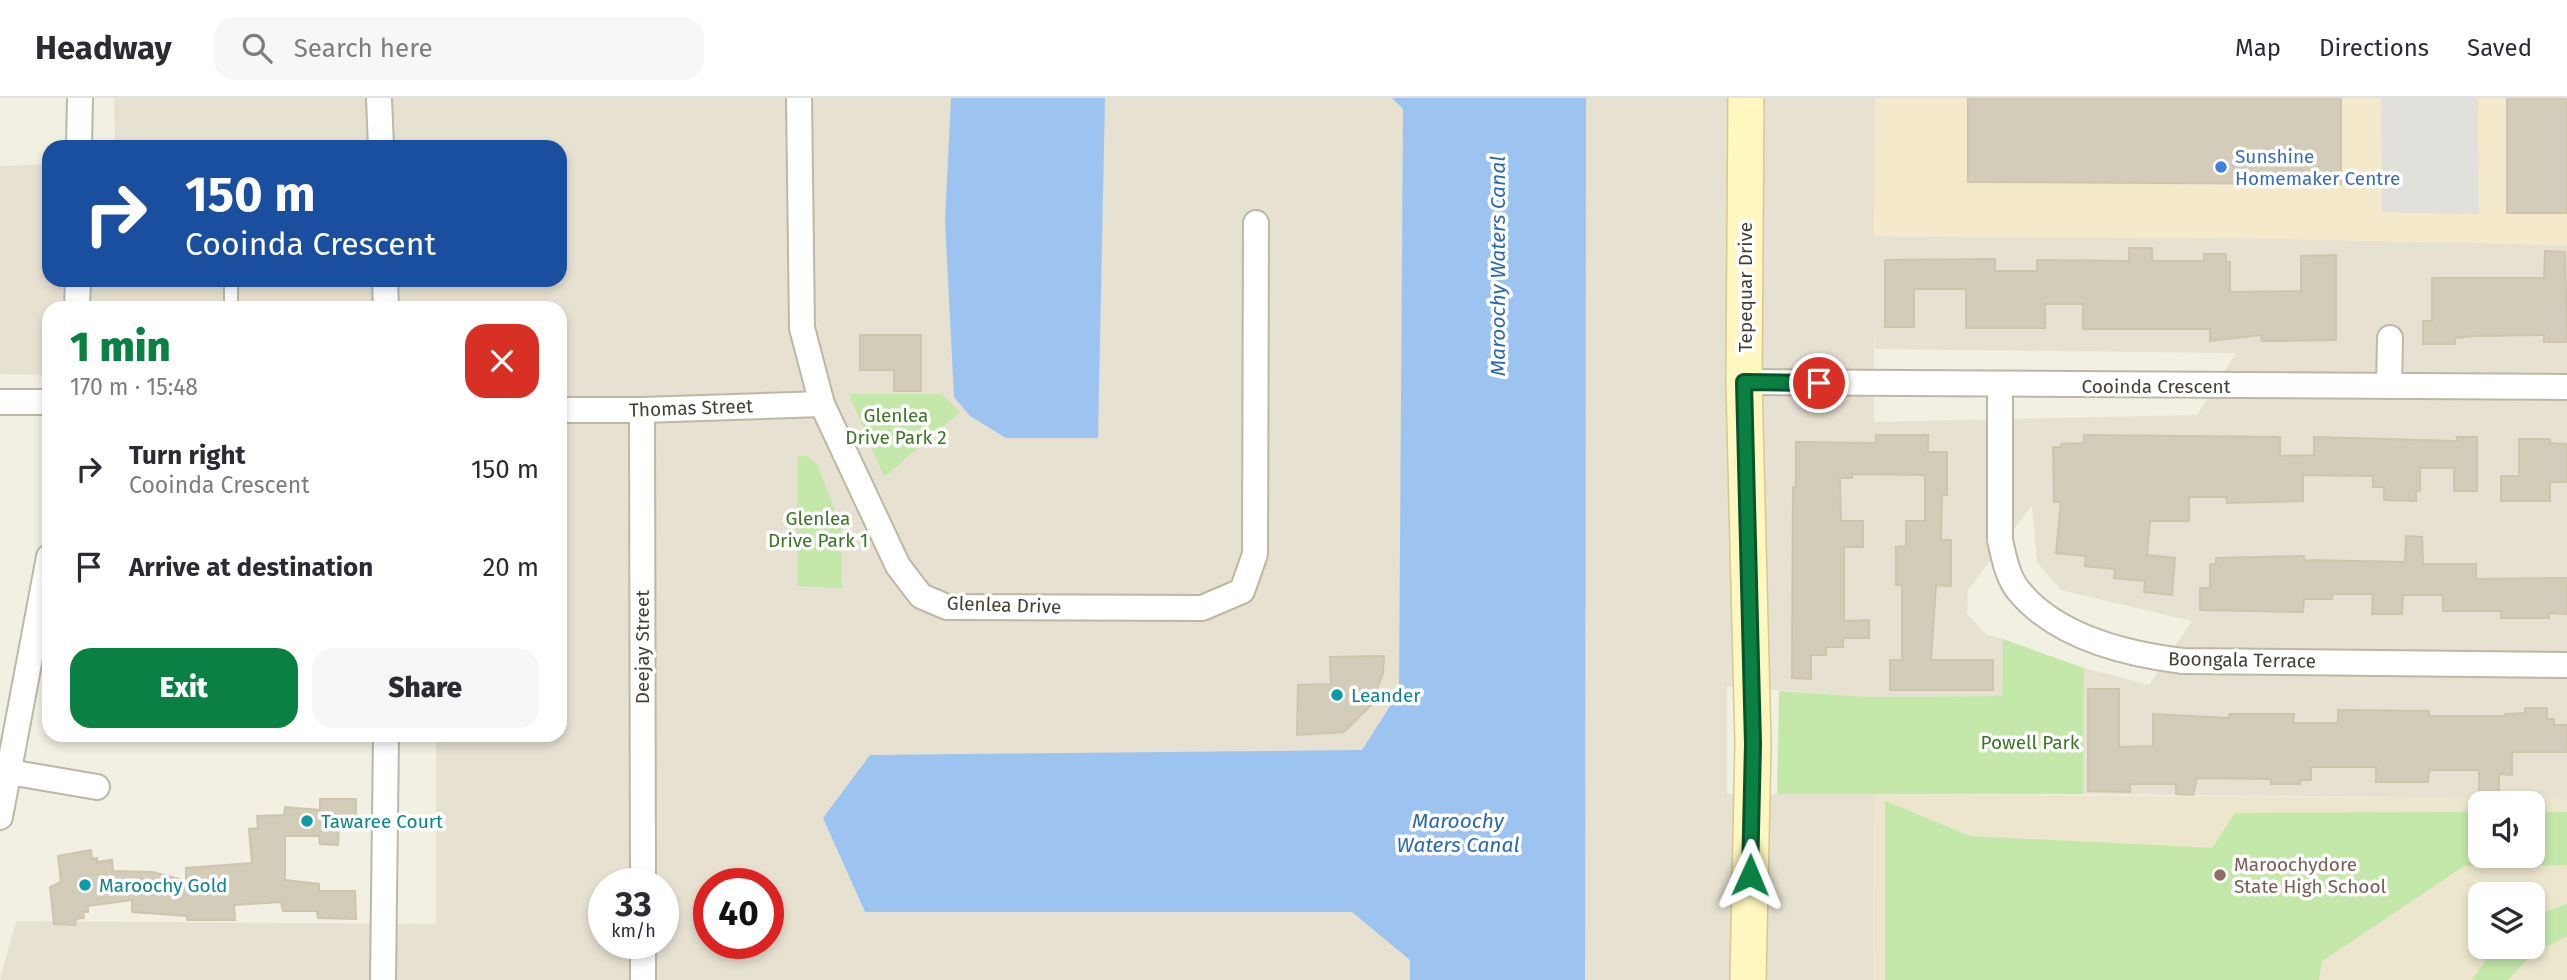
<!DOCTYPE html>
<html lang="en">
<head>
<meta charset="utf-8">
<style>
	:root { --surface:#fff; --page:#f7f7f7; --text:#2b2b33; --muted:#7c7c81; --line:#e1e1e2; --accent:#0b8043 }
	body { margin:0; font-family:"Fira Sans",sans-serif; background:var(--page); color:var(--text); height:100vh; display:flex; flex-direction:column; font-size:26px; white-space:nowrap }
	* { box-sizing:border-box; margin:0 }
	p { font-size:23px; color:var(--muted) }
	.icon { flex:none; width:38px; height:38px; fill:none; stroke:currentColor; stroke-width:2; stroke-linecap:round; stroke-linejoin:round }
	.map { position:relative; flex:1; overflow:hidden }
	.details { position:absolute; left:42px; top:203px; width:525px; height:441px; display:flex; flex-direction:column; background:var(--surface); border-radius:21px; box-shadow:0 4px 10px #0003 }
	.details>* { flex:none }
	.hud { position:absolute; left:42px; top:42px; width:525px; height:147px; border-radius:21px; box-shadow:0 4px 10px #0003; background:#1a4fa0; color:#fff; overflow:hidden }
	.fabs { position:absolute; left:2468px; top:693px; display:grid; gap:14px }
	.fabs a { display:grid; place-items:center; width:77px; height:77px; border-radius:14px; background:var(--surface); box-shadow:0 4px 10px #0003; font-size:35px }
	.speed { position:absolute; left:588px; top:770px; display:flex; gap:14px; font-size:35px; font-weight:700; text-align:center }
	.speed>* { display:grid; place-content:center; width:91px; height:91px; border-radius:50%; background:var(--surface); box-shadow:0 4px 10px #0003; line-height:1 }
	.speed small { font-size:18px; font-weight:400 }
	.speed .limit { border:10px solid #d22; background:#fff; color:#111 }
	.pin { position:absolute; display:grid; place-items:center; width:60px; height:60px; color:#fff; margin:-30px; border:4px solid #fff; border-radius:50%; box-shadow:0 2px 7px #0007 }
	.me { position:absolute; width:77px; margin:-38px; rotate:1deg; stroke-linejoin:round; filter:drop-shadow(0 0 5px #0008) }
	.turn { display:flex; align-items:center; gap:24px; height:147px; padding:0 28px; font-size:32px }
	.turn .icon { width:91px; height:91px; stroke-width:2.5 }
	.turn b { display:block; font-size:49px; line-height:60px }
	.round { display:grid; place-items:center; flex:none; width:74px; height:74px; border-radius:21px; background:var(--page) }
	.head { display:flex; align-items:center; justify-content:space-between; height:119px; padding:0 28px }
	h1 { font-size:42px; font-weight:800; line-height:52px; color:var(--accent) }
	.action { display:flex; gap:14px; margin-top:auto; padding:14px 28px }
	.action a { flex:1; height:80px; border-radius:21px; background:var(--accent); color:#fff; font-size:28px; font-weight:800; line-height:80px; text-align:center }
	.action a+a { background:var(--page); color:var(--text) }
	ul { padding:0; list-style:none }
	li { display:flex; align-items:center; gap:21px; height:98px; padding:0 28px }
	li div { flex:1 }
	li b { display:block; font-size:26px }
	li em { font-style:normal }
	header { display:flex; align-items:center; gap:42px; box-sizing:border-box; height:98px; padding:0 35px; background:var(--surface); border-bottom:2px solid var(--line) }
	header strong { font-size:33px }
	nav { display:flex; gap:38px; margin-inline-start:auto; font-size:24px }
	.search { width:490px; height:63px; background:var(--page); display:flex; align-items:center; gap:18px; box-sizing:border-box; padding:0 24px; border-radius:21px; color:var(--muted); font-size:26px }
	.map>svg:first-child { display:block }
	.residential { fill:#e6e1d1; fill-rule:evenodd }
	.commercial { fill:#f5e9cc }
	.education { fill:#ebe6cc; fill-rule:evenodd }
	.green { fill:#c4e7aa }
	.parking { fill:#e2e0db }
	.water { fill:#9dc4f0 }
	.building { fill:#d3ccb8; stroke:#cec5ab; stroke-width:2 }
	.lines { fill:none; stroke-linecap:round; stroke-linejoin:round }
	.lane-casing { stroke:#bdb8a5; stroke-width:16 }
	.street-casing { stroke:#bdb8a5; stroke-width:28 }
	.secondary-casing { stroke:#d3c991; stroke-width:38 }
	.lane { stroke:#fff; stroke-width:12 }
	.street { stroke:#fff; stroke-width:24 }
	.secondary { stroke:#fff7bf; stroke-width:35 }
	.route-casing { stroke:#07532c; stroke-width:18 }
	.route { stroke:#0b8043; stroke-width:12 }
	.shop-dot { fill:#3f7fe0; stroke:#fff; stroke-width:2.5 }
	.culture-dot { fill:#0f9aa8; stroke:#fff; stroke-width:2.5 }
	.education-dot { fill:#8d6e63; stroke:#fff; stroke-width:2.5 }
	.labels { text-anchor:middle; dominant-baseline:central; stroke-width:7; stroke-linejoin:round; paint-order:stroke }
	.shop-label { font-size:19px; fill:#366cbe; stroke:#fff; text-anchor:start }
	.street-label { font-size:19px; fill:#433f33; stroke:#fff }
	.park-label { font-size:19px; fill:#3b7526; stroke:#fff }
	.culture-label { font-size:19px; fill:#0d838f; stroke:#fff; text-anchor:start }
	.education-label { font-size:19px; fill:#785e54; stroke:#fff; text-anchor:start }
	.water-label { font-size:21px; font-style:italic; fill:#2c68af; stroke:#fff }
</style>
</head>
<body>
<header>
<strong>Headway</strong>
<div class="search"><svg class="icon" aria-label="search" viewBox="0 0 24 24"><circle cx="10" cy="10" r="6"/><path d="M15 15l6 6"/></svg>Search here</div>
<nav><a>Map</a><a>Directions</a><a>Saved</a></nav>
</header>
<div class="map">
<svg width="2567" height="882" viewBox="0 0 2567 882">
	<rect width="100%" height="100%" fill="#f2efe3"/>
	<path class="residential" d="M114,0H1875V138L2235,140L2567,147V701L2083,696L2084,570L2149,587L2192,523L2061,492L2037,464L2032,407L1968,492L1967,516L1987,537L2003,541L2002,598L1870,599L1727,588V696H1874L1873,882H0L16,823L436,826V637H560V210H49V277L0,276V68L49,66V182H560V49H115ZM1874,237L1875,251L2236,255L2197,317L1874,324ZM604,786H663V845H604ZM709,786H768V845H709Z"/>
	<path class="commercial" d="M1875,0H2567V147L2235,140L1874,138Z"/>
	<path class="education" d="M1874,696L2567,701V882H1873ZM2480,705H2532V758H2480ZM2480,796H2532V849H2480Z"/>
	<g class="green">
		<path d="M849,296H941L960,314L884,379Z"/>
		<path d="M797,358H806L817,366L841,429L842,490L797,488Z"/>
		<path d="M2003,541L2084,570L2083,696H1777L1779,593L1870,599L2002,598Z"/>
		<path d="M1885,703L1970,738L2212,750L2235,715L2480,714V758H2532V714H2567V767L2464,768L2322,863L2319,882H1885Z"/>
		<path d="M2567,806V838L2531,857L2508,882H2472L2495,849H2532V819Z"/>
	</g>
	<path class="parking" d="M2381,0H2478L2479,116L2382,114Z"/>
	<g class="water">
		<path d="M951,0H1105L1098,340H1006L970,318L954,299L945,122Z"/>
		<path d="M1392,0H1586L1585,882H1410V862L1352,814H865L823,720L870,657L1362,652L1399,594L1403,11Z"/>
	</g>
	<g class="building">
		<path d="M1968,0H2341V86L1968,84Z"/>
		<rect x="2507" y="0" width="60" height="115"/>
		<path d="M2129,150H2152V163H2204V156H2226V164H2230V194L2301,193V158L2336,157V242L2262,243L2261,237L2210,243V231H2083V206H2045V230H1966V191H1914V229H1885V162L1995,161V173H2037V162L2129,163Z"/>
		<path d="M2545,153L2565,154L2567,244H2544V237L2476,238L2455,240V246H2423V223H2432V180H2544Z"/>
		<path d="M860,237H921V293H894V272H860Z"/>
		<path d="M1876,337H1928V354H1947V397H1942L1941,442H1951V488L1936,487L1931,562H1993V592H1890V562H1902V487H1896V449L1906,448V423H1925V377L1852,376V380H1840L1841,423H1863V449H1844V523L1869,522V540H1843V549H1826V557H1811V581L1792,580L1793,389H1796V344L1876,345Z"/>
		<path d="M2084,337L2280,339V358L2314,357V339L2457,343V339H2477V393H2454V370H2420V393H2416V403L2384,402V389H2373V378L2303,377V403L2227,405L2226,399H2189V423H2150L2147,457L2175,460L2172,497L2144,494L2145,483L2114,480L2115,471L2085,468L2086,458L2056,455L2061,404H2054L2053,349H2061V346L2084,345Z"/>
		<path d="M2519,341H2550V345L2567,346V384H2550V403H2501V378H2519Z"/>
		<path d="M2406,438L2422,439L2423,466H2476V481L2567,480V516L2549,515V520H2501V513H2443V497H2403L2402,516H2372L2373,496H2333L2332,501H2304L2303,514L2200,512V490H2210V466H2216V460L2304,458V462L2405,464Z"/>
		<path d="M1384,558L1383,575L1371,607L1344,634L1297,637L1298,587L1331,586L1330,559Z"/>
		<path d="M2088,591H2119V649L2153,648V616L2229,620V616H2294L2293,625H2338V612L2429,613V618H2505V616L2525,615V610H2547V621H2554V627H2567V654H2512V677L2499,676V694H2479V672H2429L2428,684H2376V669H2311V682H2300V686H2271V681L2197,680L2193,697L2176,696V686H2130V694L2088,693Z"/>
		<path d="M320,701H356V729H339L338,747L320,746L319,738H285V782L319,786V793H355L356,821L318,820L317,813H283L281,804L234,807L235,822H187V818L132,814V802L88,808V814H83L84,820L76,821L75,827L54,826L50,789L61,784L58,758L91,752L92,761L97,760V764L112,762L113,773L153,774L186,783V770L252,765L249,731L258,730L257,718L284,717L285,709L320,712Z"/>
	</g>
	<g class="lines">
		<defs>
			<path id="lane" d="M231,182V210"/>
			<g id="street">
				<path d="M379,0L381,49"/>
				<path d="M799,0L802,230L822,306L898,468L921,498L947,509L1202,510L1242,493L1255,456L1256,125"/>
				<path d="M79,49L80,0"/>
				<path d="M385,182L386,210"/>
				<path d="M77,210L78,182"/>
				<path d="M1744,284L2567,289"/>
				<path d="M2000,288V442C2004,459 2007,478 2018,492C2056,539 2126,556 2183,563L2567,567"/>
				<path d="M2389,288L2390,240"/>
				<path d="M0,304H49"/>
				<path d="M560,312H642L822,306"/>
				<path d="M642,312L643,786"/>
				<path d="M9,674L97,689"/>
				<path d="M0,719L49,459"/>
				<path d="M643,845V882"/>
				<path d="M383,882L386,637"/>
			</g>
			<path id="secondary" d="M1746,0L1744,284L1753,646L1748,882"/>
		</defs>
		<use href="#lane" class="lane-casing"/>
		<use href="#street" class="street-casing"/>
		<use href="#secondary" class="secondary-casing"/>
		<use href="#lane" class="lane"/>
		<use href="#street" class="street"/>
		<use href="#secondary" class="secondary"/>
	</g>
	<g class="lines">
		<defs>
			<path id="route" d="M1750,777L1753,646L1744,284L1819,285"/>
		</defs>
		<use href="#route" class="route-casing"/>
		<use href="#route" class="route"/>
	</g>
	<circle class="shop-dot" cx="2221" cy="69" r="7"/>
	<g class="culture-dot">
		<circle cx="1337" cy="597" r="7"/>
		<circle cx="307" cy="723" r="7"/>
		<circle cx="85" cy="787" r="7"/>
	</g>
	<circle class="education-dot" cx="2220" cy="777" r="7"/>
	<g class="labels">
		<g class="shop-label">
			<text x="2235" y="58">Sunshine<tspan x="2235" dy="22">Homemaker Centre</tspan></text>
		</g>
		<g class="street-label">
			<text transform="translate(1745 189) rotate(-90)">Tepequar Drive</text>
			<text x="2156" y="288">Cooinda Crescent</text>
			<text transform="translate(691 310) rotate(-2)">Thomas Street</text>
			<text transform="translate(1004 507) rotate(2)">Glenlea Drive</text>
			<text transform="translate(642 549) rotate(-90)">Deejay Street</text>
			<text transform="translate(2242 562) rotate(1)">Boongala Terrace</text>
		</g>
		<g class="park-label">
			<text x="896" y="317">Glenlea<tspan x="896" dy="22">Drive Park 2</tspan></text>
			<text x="818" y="420">Glenlea<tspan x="818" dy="22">Drive Park 1</tspan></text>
			<text x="2030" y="644">Powell Park</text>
		</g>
		<g class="culture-label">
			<text x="1351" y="597">Leander</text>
			<text x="321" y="723">Tawaree Court</text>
			<text x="99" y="787">Maroochy Gold</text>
		</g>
		<g class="education-label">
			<text x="2234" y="766">Maroochydore<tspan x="2234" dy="22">State High School</tspan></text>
		</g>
		<g class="water-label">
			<text transform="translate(1498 168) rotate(-90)">Maroochy Waters Canal</text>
			<text x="1458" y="723">Maroochy<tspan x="1458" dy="24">Waters Canal</tspan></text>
		</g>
	</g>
</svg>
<div class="fabs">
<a><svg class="icon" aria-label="sound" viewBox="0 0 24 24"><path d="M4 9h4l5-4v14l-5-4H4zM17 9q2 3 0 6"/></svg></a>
<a><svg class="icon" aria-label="layers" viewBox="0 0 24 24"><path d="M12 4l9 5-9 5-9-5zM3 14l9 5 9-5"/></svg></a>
</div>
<div class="speed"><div>33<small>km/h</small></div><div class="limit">40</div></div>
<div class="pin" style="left:1819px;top:285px;background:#d93025"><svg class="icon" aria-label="arrive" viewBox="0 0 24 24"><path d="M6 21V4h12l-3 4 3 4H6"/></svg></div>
<svg class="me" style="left:1750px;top:777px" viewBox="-20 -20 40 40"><path d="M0-17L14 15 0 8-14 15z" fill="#0b8043" stroke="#fff" stroke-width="4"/></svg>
<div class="hud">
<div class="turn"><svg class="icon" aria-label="right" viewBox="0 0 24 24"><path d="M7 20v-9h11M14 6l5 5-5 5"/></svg><div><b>150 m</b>Cooinda Crescent</div></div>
</div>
<section class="details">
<div class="head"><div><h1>1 min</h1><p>170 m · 15:48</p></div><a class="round" style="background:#d93025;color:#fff"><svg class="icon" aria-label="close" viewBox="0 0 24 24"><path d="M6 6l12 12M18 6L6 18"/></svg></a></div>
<ul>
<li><svg class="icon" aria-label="right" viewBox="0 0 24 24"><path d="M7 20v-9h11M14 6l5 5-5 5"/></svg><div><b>Turn right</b><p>Cooinda Crescent</p></div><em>150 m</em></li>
<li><svg class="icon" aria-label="arrive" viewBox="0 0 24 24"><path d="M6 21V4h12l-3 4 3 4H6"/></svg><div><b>Arrive at destination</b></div><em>20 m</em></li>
</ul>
<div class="action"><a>Exit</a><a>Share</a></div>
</section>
</div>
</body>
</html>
